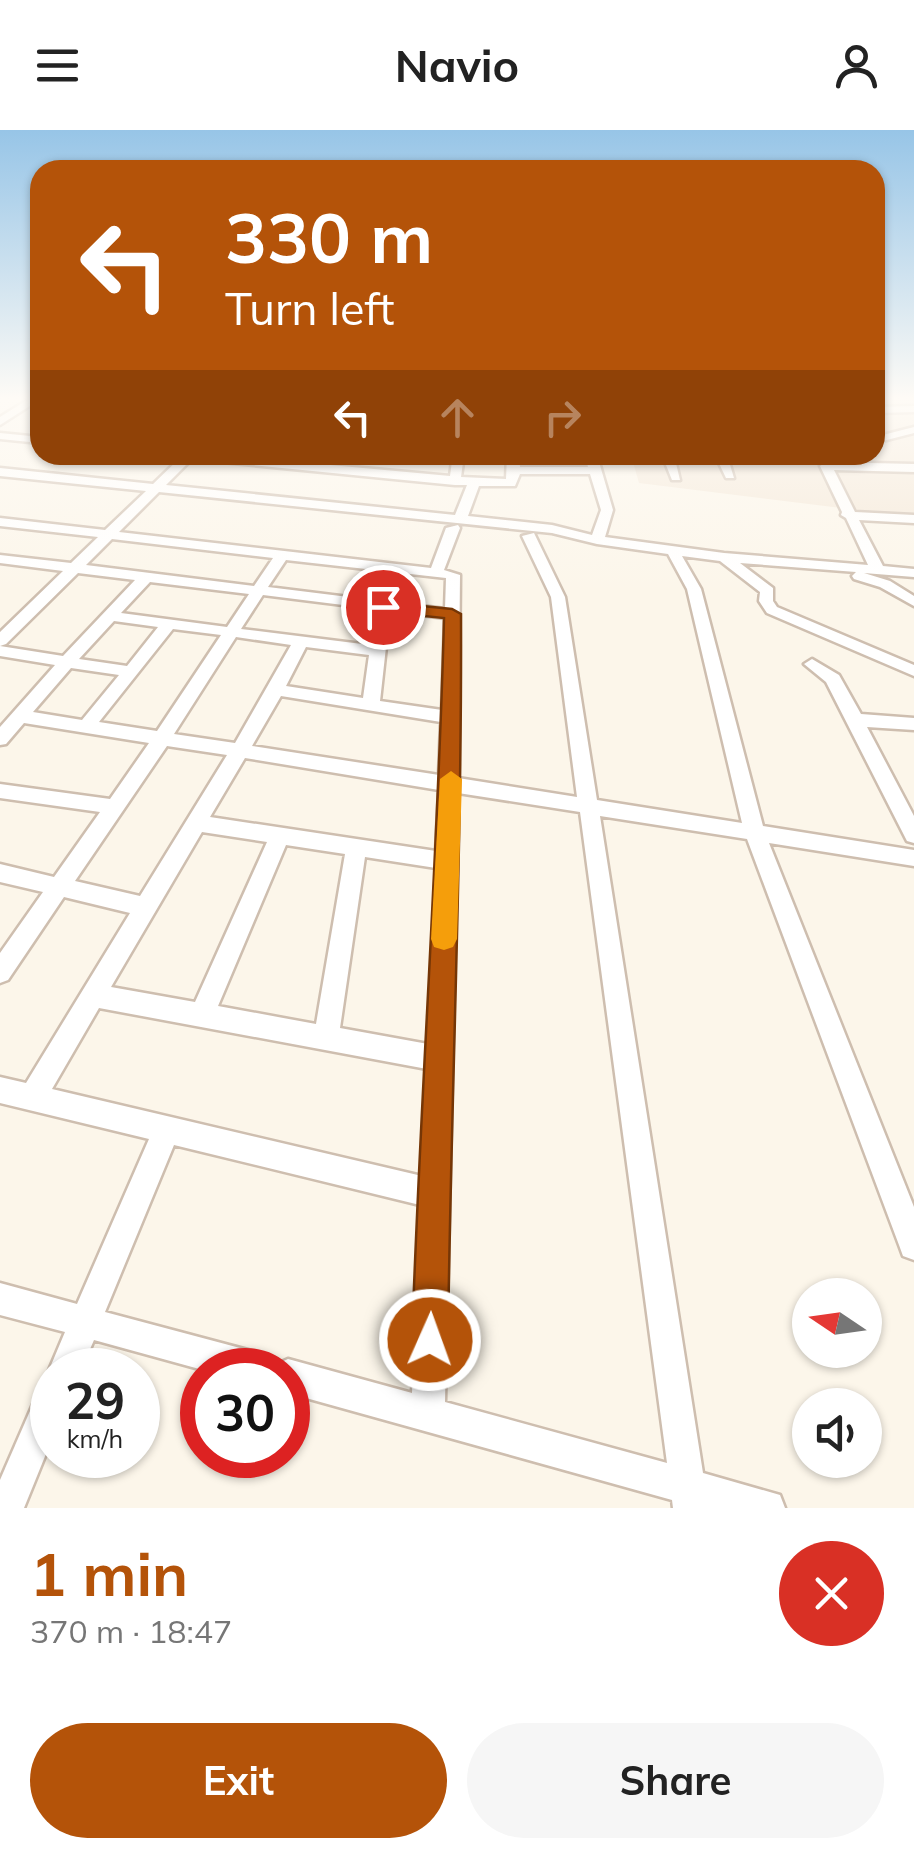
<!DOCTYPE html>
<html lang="en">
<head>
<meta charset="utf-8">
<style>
	:root { --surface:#fff; --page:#f6f6f6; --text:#222; --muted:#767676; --accent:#b45309 }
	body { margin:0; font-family:Mulish,sans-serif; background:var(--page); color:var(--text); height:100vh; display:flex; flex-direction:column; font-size:38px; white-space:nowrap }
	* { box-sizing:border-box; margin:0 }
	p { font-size:32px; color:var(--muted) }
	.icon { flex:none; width:55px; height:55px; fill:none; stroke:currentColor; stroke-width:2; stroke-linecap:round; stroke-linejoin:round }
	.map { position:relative; height:1378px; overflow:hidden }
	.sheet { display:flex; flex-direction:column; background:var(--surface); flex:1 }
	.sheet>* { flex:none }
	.hud { position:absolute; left:30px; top:30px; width:855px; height:305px; border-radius:30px; box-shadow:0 2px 8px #0004; background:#b45309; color:#fff; overflow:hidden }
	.needle { width:65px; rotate:283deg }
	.controls { position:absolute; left:792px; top:1148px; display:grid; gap:20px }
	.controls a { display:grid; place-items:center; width:90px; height:90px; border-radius:50%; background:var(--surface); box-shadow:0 2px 8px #0004; font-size:50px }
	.speed { position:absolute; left:30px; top:1218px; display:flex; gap:20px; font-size:50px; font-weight:700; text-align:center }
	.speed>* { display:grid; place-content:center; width:130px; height:130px; border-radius:50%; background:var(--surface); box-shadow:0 2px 8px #0004; line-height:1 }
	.speed small { font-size:25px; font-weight:400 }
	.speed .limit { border:15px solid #d22; background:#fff; color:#111 }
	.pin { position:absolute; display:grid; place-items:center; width:85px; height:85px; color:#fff; margin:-42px; border:5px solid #fff; border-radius:50%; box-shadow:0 2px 10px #0007 }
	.me { position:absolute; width:110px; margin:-55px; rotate:2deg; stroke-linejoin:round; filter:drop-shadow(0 0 8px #0008) }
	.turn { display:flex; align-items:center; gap:35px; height:210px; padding:0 30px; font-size:45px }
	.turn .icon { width:130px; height:130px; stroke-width:2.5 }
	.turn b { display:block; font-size:70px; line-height:85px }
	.lanes { display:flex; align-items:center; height:95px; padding:0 30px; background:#0003; justify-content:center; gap:50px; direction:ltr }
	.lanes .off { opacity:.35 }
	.round { display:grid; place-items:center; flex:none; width:105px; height:105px; border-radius:52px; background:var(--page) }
	.head { display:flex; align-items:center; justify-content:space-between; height:170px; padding:0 30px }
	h1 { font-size:60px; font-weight:700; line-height:75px; color:var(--accent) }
	.cta { display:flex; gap:20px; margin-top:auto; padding:20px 30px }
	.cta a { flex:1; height:115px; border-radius:60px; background:var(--accent); color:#fff; font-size:40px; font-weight:700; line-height:115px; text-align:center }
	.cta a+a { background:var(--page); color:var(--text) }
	header { display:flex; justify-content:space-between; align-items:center; height:130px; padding:0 30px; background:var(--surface); font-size:45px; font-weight:700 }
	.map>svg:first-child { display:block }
	.residential { fill:#f4e8d8 }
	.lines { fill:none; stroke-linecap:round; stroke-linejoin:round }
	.minor-casing { stroke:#cebeaf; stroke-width:5 }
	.minor { fill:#fff; fill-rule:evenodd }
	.route { fill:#b45309; stroke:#753606; stroke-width:2.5 }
	.slow { fill:#f59e0b }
</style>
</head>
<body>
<header><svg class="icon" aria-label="menu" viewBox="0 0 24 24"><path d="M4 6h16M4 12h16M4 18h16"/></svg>Navio<svg class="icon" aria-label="person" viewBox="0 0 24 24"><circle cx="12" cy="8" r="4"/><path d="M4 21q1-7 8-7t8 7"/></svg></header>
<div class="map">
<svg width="914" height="1378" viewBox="0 0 914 1378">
	<rect width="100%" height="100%" fill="#fcf6ea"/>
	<path class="residential" d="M875,270H914V387L639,353L631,325H875Z"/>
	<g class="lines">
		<defs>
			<g id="minor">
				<path d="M27,270H39L0,295V287Z"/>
				<path d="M914,276V282L875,283V277Z"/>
				<path d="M914,297V303L875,313V307Z"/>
				<path d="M0,303L40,307V313L0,309Z"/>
				<path d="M179,325H222L450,346L452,331L425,325H464L461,347L506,349L507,325H519L520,337H588L585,325H597L613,380L605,407L724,423L868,435L846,388L841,385L842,382L820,336L826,332L914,334V342L834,340L855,382L914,385V393L859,390L883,436L914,439V447L864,443L890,451L914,466V476L880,457L854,449L852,446L856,442L740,433L773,458V471L777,477L914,535V546L767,483L759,471L760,462L720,431L682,426L701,459L763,696L914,720V736L769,713L914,1077V1130L903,1126L899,1115L747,709L600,686L703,1343L780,1365L785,1378H673L672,1370L288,1263V1240H203L94,1210L81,1240H52V1250L49,1240L65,1202L0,1185V1153L77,1174L149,1009L0,973V947L26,953L130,783L64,767L8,850L0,853V823L43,762L0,752V734L54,747L100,682L0,668V654L110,669L149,613L24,593L6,614L0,615V597L55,535L0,526V516L63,526L135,450L78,443L6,514L0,516V502L63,441L0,433V425L71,433L98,407L0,396V388L105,400L146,361L0,346V338L153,354L181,327ZM192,329L455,355H467L455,385L166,355ZM520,344H590L601,380L592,405L552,395L468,386L479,356H515ZM159,362L552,403L597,414L668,424L687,459L742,693L597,670L565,467L534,403L522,406L551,467L577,667L458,648L460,445L444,440L460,398L458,395L446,398L431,438L119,402ZM112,409L273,428L254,456L86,435ZM286,430L446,448L445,479L268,457ZM150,452L249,464L227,497L121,483ZM263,465L375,479L370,515L241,499ZM390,481L445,488L442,580L380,571ZM114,491L158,497L127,536L79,529ZM173,499L221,505L157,601L99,592ZM236,507L291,515L235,613L174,604ZM306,517L369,525L363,568L286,556ZM71,538L119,545L82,590L33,582ZM281,566L441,592L439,645L252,616ZM167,616L227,625L140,766L75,751ZM245,628L439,660L436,721L210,687ZM458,663L580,682L667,1333L445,1272ZM202,702L267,712L195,872L111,857ZM286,715L345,724L316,894L218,876ZM365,727L436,738L428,914L340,898ZM99,878L427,939L422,1046L52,959ZM174,1015L420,1075L412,1263L288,1229L277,1234L275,1228L263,1224L105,1182Z"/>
				<path d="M662,325H674L680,350H672Z"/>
				<path d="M715,325H727L734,348H726Z"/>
				<path d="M812,529L839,545L861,584L914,588V600L867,597L914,686V713L907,711L826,552L804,534Z"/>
				<path d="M52,1253V1309L24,1378H0V1350L40,1258Z"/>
			</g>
		</defs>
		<use href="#minor" class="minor-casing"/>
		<use href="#minor" class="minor"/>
	</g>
	<linearGradient id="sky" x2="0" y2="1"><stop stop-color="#97c5e7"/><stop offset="0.58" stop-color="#fefbf6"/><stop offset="1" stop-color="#fefbf6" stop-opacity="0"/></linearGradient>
	<rect width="914" height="463" fill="url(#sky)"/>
	<path class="route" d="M383,472L452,479L461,484C462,726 451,968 448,1210L443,1223L430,1229L417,1223L412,1210C420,970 438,729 444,488L377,481L374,477Z"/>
	<path class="slow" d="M451,641L462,649L457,809L453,817L444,820L434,817L431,809L440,649Z"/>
</svg>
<div class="controls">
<a><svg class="needle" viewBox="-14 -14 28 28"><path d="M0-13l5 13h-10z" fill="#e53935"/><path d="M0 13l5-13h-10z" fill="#767676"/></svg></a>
<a><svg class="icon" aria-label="sound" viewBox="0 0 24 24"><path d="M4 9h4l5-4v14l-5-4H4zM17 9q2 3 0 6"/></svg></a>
</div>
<div class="speed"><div>29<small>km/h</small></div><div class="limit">30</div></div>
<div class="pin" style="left:383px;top:477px;background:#d93025"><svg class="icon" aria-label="arrive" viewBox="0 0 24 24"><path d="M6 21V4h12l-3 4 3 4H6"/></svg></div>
<svg class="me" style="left:430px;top:1210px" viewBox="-20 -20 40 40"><circle r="17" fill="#b45309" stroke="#fff" stroke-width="3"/><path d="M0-11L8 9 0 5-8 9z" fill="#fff"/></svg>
<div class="hud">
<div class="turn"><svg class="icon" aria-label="left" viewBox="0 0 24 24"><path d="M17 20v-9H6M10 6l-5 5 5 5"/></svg><div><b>330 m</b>Turn left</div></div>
<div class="lanes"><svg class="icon" aria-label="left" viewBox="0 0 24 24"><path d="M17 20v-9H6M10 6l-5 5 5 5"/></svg><svg class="icon off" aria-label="ahead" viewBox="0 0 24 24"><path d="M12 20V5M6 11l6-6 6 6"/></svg><svg class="icon off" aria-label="right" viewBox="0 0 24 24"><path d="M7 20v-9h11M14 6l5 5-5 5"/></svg></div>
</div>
</div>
<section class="sheet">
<div class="head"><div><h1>1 min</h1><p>370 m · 18:47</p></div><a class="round" style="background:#d93025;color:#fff"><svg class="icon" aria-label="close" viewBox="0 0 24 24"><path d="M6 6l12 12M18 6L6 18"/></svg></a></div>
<div class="cta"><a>Exit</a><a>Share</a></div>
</section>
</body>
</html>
